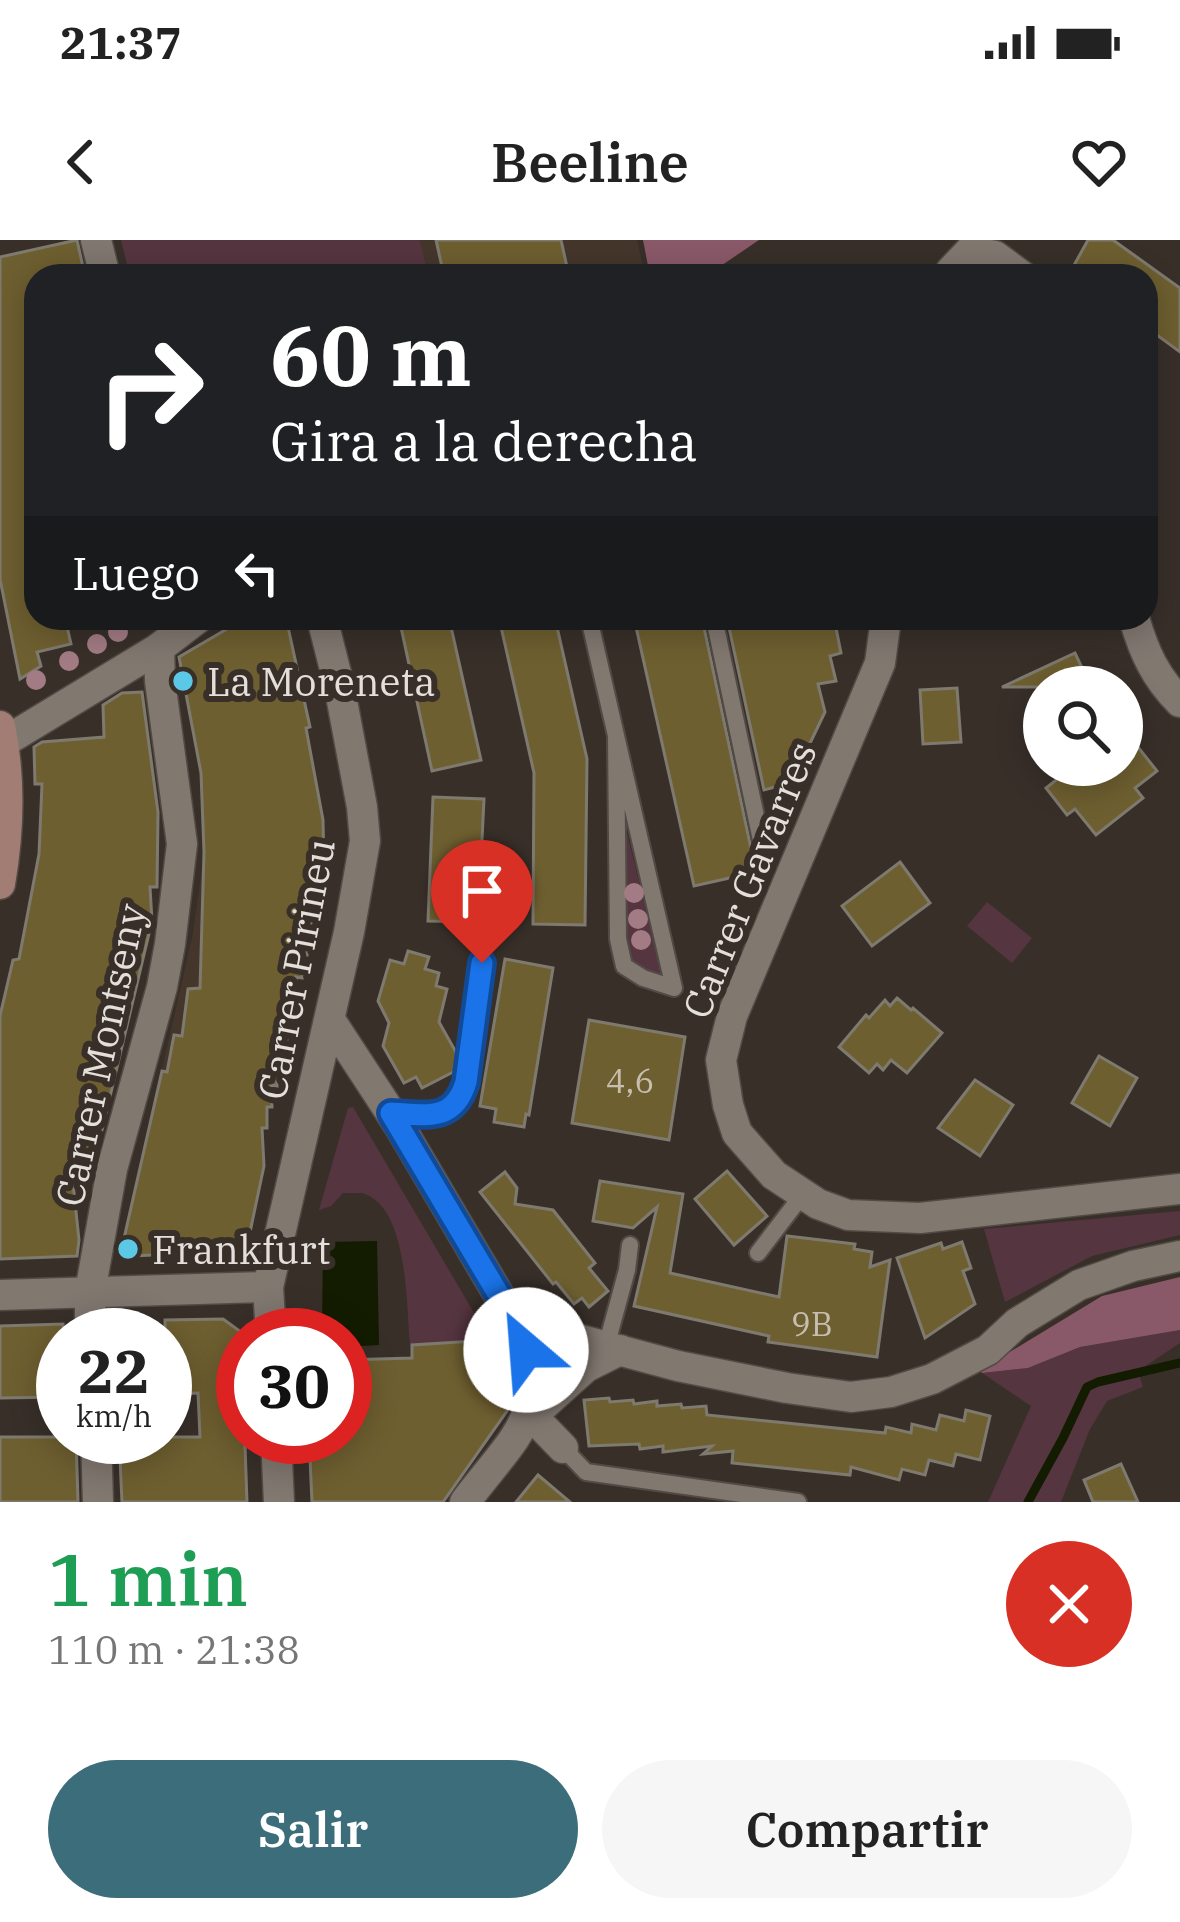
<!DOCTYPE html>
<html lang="es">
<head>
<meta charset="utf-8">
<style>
	:root { --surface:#fff; --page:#f6f6f6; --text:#222; --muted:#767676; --accent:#3c6d7a }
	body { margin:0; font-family:"IBM Plex Serif",serif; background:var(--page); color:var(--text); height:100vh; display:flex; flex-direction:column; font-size:45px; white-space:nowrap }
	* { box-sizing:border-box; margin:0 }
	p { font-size:39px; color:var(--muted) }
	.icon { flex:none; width:66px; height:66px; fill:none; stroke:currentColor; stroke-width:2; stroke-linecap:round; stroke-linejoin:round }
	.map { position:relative; height:1262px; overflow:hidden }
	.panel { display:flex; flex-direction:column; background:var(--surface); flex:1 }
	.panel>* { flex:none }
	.banner { position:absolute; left:24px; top:24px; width:1134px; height:366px; border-radius:36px; box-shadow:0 6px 30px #0003; background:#202124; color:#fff; overflow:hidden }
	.buttons { position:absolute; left:1023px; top:426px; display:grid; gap:24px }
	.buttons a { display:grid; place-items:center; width:120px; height:120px; border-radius:50%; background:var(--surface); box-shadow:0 6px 30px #0003; font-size:60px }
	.speed { position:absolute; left:36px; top:1068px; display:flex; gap:24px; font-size:60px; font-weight:700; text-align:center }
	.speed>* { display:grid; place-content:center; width:156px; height:156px; border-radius:50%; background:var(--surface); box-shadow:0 6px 30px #0003; line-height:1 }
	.speed small { font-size:30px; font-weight:400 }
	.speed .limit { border:18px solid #d22; background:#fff; color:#111 }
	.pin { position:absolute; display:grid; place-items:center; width:102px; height:102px; color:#fff; margin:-123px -51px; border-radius:50% 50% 50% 0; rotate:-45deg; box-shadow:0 0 12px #0007 }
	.pin .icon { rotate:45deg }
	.me { position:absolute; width:132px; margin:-66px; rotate:333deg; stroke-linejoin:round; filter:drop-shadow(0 0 9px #0008) }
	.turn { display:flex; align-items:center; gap:42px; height:252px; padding:0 48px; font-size:54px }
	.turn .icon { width:156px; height:156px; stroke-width:2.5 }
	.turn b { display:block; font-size:84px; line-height:102px }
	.then { display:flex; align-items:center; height:114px; padding:0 48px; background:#0003; gap:24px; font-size:45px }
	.round { display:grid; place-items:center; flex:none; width:126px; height:126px; border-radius:63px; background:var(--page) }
	.head { display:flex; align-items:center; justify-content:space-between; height:204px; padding:0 48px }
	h1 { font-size:72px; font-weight:600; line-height:90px; color:#1e9e55 }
	.cta { display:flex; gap:24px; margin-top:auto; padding:24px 48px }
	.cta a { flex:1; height:138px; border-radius:72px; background:var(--accent); color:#fff; font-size:48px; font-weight:600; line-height:138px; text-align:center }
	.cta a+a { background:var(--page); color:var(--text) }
	.status { display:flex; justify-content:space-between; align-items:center; height:84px; padding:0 60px; background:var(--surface); direction:ltr }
	.status svg { height:33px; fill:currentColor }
	header { display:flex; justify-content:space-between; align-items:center; height:156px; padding:0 48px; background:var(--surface); font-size:54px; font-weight:600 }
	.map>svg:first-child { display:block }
	.built { fill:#44362b }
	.green { fill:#553540 }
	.forest { fill:#8a5969 }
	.water { fill:#131c00 }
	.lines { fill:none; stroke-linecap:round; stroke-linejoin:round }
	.stream { stroke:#131c00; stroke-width:9 }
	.building { fill:#6e5f30; stroke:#7e7a6f; stroke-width:3 }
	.service-casing { stroke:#524b45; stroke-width:20 }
	.minor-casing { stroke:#524b45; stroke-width:33 }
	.secondary-casing { stroke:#524b45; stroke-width:33 }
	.service { stroke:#817870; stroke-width:16 }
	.minor { stroke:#817870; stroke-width:30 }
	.secondary { stroke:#a27d73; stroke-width:30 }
	.tree { fill:#a37b84 }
	.route-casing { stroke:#114b97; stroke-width:30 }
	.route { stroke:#1a73e8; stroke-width:21 }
	.poi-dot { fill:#5bc8e6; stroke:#382f29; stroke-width:4.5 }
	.labels { text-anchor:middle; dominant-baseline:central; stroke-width:12; stroke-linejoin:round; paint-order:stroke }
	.number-label { font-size:33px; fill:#c6bfb0 }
	.poi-label { font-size:39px; fill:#e4dfda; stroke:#382f29; text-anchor:start }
	.street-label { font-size:39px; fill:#e4dfda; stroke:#382f29 }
</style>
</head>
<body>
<div class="status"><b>21:37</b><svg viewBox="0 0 49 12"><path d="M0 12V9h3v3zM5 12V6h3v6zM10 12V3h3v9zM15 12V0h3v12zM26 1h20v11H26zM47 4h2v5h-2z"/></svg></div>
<header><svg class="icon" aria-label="back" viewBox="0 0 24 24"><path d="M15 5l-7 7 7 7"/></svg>Beeline<svg class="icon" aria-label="heart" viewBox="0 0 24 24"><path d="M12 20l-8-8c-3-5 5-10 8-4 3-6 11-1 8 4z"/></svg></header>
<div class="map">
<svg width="1180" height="1262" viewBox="0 0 1180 1262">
	<rect width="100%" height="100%" fill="#382f29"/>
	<g class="built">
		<path d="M406,0H637L645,36H415Z"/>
		<path d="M202,628H227L160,935H138L193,693Z"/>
	</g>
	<g class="green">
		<path d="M121,0H416L420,1L426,26L413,29L415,36H130Z"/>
		<path d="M627,593L662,736C655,733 642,730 636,725C616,706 626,621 627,593Z"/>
		<path d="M987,662L1032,698L1012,723L967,686Z"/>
		<path d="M353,867L490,1100L410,1104C406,1066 409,966 362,953C361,953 344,953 343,953L331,966L319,970L348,868Z"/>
		<path d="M1180,971V995L1092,1016L1005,1062L984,989Z"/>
		<path d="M1180,1090V1103L1138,1131L1143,1147L1107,1161L1090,1189L1061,1262H988L1031,1166L982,1133L1028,1128L1080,1107Z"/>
	</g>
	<g class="forest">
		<path d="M643,0H759L706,36H650Z"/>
		<path d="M1180,1037V1090L1080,1107L1028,1128L982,1133L980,1130L1102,1056Z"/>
	</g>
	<path class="water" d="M377,1001L379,1105L345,1107V1095H322L323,1002Z"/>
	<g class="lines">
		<path class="stream" d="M1028,1262L1063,1198L1087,1147L1098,1142L1180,1123"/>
	</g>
	<g class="building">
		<path d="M77,0L85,36H36V378H65L71,404L37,412L41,426L20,439L0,339V17Z"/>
		<path d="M436,0H561L569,36H444Z"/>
		<path d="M1088,0H1113L1180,48V112L1146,87V36H1068Z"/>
		<path d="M256,378H286L310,487L306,488L323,580L324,627H322V647L315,648L316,672H311V693H307V715H302V738L296,737L297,762H291L292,782H286L287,803L281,802L282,823L276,822L277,846L271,845L272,867H267V888H262L264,926L249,997L238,1011L133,1016L123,1003L162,831L167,832L174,795L182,796L188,749L200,748L204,612L201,533L179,417L239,382Z"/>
		<path d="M399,378H449L481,520L432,531Z"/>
		<path d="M499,378H555L587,519L585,685L533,684L534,533Z"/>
		<path d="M634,378H702L756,632L694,646Z"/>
		<path d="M727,378H834L841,413L830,416L836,441L818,444L825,472L791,543L764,550Z"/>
		<path d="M1075,413L1091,447H1002Z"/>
		<path d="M957,448L961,502L923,504L920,450Z"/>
		<path d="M142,452L158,572L157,647H150L152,681L103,886L96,913L93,914L90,943L75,946L73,943L79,1000L77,1016L0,1019V776L13,720L19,719L39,614L42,544H35L34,507L42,502L104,497L103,465L122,453Z"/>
		<path d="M1122,487L1157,531L1135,548L1143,558L1096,595L1075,569L1067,575L1046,548L1075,525H1122Z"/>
		<path d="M433,557L484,559L478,682L428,681Z"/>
		<path d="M900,622L930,663L872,706L842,666Z"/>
		<path d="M408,711L429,717L425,729L439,733L436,746L447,749L439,782L457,814L455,831L422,848L416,837L404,843L383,806L389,783L378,761L390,720L404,724Z"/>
		<path d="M505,719L553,728L529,875L526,874L524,887L494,882L496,869L480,866Z"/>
		<path d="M897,758L911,770L913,768L942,793L907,833L891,820L883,830L877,824L869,833L839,807L866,775L869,778L885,760L890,766Z"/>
		<path d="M589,780L685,797L669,900L572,883Z"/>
		<path d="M1099,816L1137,838L1110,886L1072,863Z"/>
		<path d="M975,840L1013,865L980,916L938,888Z"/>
		<path d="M727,931L767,976L734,1005L695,959Z"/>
		<path d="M505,932L517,948L515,964L553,970L595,1023L589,1028L608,1051L589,1067L582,1058L574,1064L556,1042L553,1044L480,952Z"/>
		<path d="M600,941L683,954L670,1033L779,1057L787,996L855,1004L854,1009L872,1012L870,1027L890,1020L877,1117L768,1102L769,1096L634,1066L657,967L633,988L593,981Z"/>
		<path d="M962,1002L971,1028L963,1031L975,1064L925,1098L897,1018L941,1003L943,1009Z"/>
		<path d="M223,1079L241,1092L247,1262H122L119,1197H200L198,1153L165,1154V1080Z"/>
		<path d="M63,1084V1157L0,1158V1086Z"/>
		<path d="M491,1100L509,1146L511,1157L507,1171L443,1262H312L309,1197H345V1120L412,1118V1105Z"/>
		<path d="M609,1158L610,1162L633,1160L634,1164L657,1161V1166L681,1164L682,1168L706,1166L707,1175L885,1193L886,1187L911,1193L912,1184L936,1190L940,1175L964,1181L966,1170L990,1176L980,1220L956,1214L953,1226L929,1220L925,1235L902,1229L899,1240L851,1227L850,1235L732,1223L733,1211L703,1214L712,1206L663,1212V1206L640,1209L639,1204L589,1206L584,1160Z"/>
		<path d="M0,1197H76L78,1262H0Z"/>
		<path d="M1121,1224L1138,1262H1093L1084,1240Z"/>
		<path d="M538,1235L570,1262H516Z"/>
	</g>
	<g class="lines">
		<defs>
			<g id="service">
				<path d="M589,378L674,748L643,738L624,726L618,699L616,496"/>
				<path d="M714,378L761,600"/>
				<path d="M392,873C428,875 455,882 466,842L482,723"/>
				<path d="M758,1013L803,954"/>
				<path d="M606,1107L627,1030L630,1005"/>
				<path d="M563,1208L586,1232L798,1262"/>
			</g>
			<g id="minor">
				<path d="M96,0L105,36"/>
				<path d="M951,36V31L970,11L995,16L1022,36"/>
				<path d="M886,378L880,423L732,776L721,820L728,865L737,893L774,935L818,964L848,975L920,978L1180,949"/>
				<path d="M1134,378C1144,412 1155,437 1180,462"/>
				<path d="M4,502L159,408L198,378"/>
				<path d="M330,780L400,887L513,1079C554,1174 520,1189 465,1262"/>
				<path d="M0,1055L268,1047"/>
				<path d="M513,1079L540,1089L678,1126L787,1148L851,1157L891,1152L932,1139L988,1110L1017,1083L1079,1045L1133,1026L1180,1016"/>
				<path d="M90,1095V1052L112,929L162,747L170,704L182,604L160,441L159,408"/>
				<path d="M271,1095L268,1047L349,692L365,601L362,567L339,445L322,378"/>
				<path d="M532,1176L563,1208"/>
				<path d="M527,1180L586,1127L620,1110"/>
				<path d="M96,1197L98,1262"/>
				<path d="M276,1197L279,1262"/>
			</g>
			<path id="secondary" d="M0,486C11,539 9,592 0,644"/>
		</defs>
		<use href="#service" class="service-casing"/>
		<use href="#minor" class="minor-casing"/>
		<use href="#secondary" class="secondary-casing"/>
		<use href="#service" class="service"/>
		<use href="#minor" class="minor"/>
		<use href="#secondary" class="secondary"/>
	</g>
	<g class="tree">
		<circle cx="118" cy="392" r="10"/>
		<circle cx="97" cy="404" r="10"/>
		<circle cx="69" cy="421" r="10"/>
		<circle cx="36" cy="440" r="10"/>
		<circle cx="634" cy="653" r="10"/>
		<circle cx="638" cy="679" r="10"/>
		<circle cx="641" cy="700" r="10"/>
		<circle cx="554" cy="1126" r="10"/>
	</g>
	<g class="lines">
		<defs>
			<path id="route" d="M482,723L466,842C454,882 427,875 391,873L513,1079L526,1110"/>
		</defs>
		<use href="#route" class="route-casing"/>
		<use href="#route" class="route"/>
	</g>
	<g class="poi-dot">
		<circle cx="183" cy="441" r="12"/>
		<circle cx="128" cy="1009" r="12"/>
	</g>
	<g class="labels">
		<g class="number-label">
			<text x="630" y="840">4,6</text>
			<text x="812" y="1083">9B</text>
		</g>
		<g class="poi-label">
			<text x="207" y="441">La Moreneta</text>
			<text x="152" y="1009">Frankfurt</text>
		</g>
		<g class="street-label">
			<text transform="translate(749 640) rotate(-68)">Carrer Gavarres</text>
			<text transform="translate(296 729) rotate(-79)">Carrer Pirineu</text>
			<text transform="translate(100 815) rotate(-78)">Carrer Montseny</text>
		</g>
	</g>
</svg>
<div class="buttons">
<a><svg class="icon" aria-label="search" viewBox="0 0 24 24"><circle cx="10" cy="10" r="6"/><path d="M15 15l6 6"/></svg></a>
</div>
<div class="speed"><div>22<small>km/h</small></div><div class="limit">30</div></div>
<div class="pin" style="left:482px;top:723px;background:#d93025"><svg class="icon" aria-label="arrive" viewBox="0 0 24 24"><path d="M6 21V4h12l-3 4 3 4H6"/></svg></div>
<svg class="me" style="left:526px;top:1110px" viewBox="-20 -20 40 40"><circle r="19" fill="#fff"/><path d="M0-13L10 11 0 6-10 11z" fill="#1a73e8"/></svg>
<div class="banner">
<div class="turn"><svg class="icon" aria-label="right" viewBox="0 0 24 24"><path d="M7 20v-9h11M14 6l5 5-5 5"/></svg><div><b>60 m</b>Gira a la derecha</div></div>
<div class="then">Luego<svg class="icon" aria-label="left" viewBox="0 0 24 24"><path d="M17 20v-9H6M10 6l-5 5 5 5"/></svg></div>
</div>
</div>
<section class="panel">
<div class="head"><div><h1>1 min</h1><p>110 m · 21:38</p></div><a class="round" style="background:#d93025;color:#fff"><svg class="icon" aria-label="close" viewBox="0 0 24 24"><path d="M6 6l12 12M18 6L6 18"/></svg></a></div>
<div class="cta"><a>Salir</a><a>Compartir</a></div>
</section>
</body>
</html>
